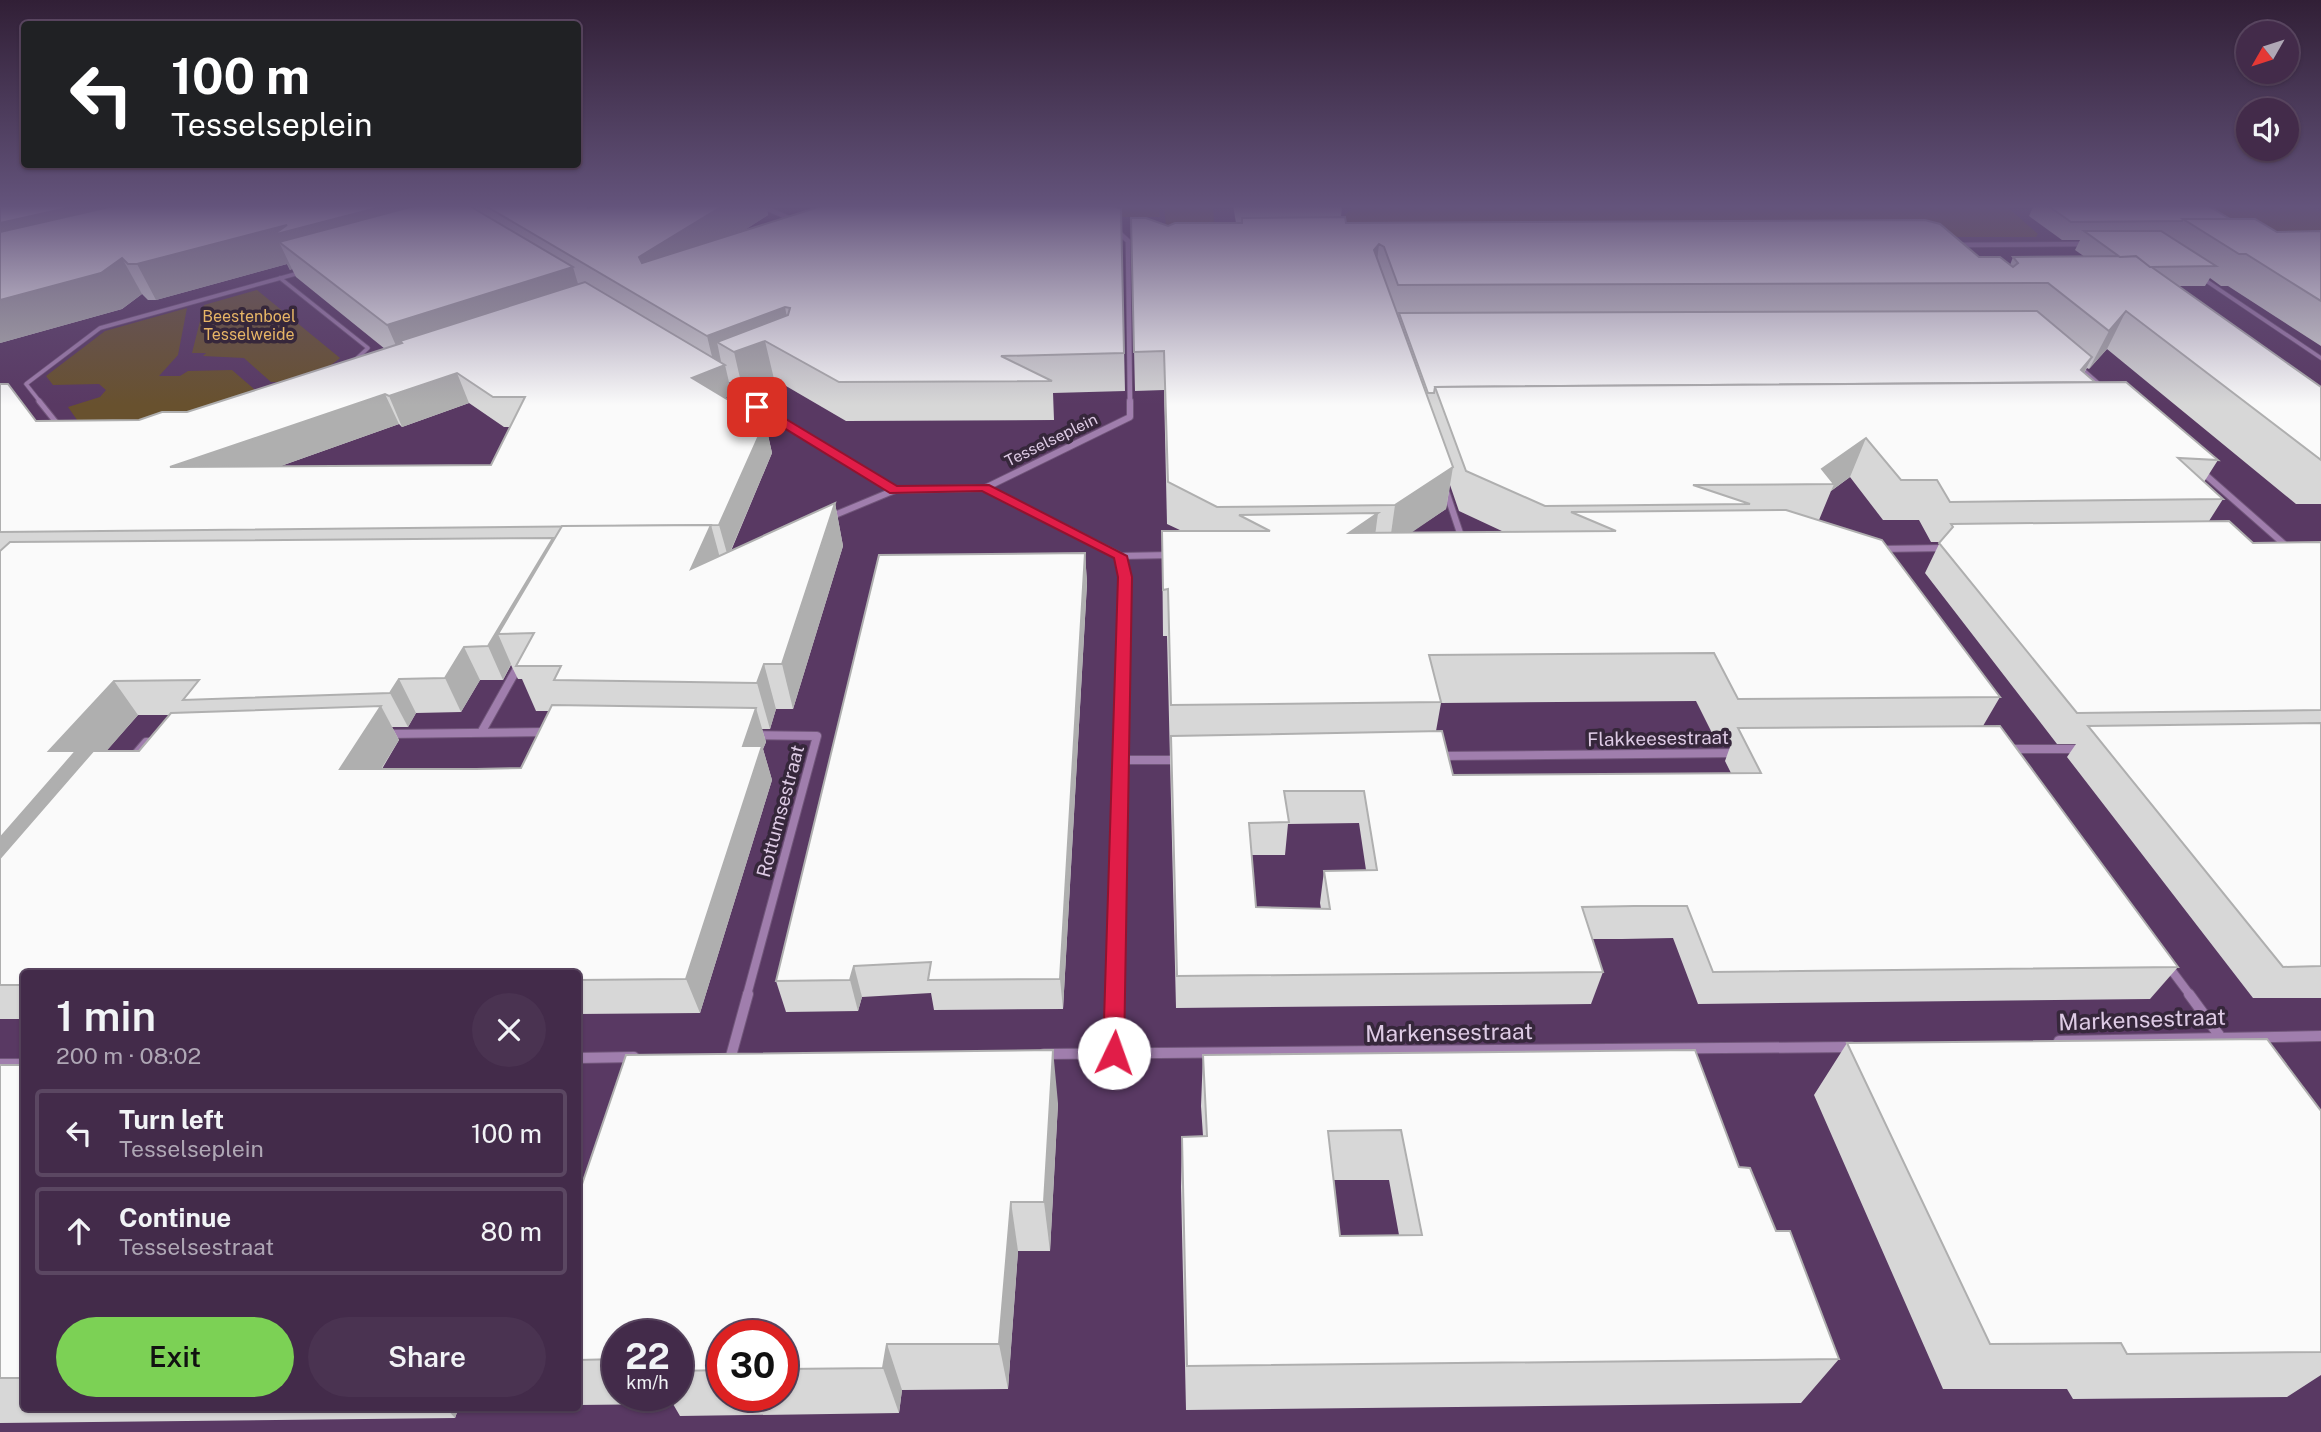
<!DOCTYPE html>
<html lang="en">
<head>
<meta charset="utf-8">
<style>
	:root { --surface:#432b4a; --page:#4a3351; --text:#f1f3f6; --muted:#afa7b5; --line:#5b4762; --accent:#7cd155 }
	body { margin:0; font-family:"Public Sans",sans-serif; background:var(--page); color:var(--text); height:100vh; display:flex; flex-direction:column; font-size:26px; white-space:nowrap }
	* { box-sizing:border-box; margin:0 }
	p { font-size:23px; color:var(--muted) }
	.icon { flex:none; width:38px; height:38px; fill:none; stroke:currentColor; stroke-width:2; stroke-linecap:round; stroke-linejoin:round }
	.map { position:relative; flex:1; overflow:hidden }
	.panel { position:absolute; left:21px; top:970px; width:560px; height:441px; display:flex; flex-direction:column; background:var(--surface); border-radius:7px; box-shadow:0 2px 5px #0004,0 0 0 2px var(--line) }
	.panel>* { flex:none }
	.top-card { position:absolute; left:21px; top:21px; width:560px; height:147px; border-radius:7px; box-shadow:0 2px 5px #0004,0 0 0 2px var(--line); background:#202124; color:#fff; overflow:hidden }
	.needle { width:46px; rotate:231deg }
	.fabs { position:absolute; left:2236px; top:21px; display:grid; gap:14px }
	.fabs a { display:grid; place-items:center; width:63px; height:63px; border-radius:50%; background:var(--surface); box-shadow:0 2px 5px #0004,0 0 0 2px var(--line); font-size:35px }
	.speed { position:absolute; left:602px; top:1320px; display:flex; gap:14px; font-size:35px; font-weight:700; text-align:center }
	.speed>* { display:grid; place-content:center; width:91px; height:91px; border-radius:50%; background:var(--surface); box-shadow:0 2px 5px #0004,0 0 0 2px var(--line); line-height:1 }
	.speed small { font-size:18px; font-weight:400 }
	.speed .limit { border:10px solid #d22; background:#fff; color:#111 }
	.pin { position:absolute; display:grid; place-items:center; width:60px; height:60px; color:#fff; margin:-30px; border-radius:14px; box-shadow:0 4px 10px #0006 }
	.me { position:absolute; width:77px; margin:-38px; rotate:3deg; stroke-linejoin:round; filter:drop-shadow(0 0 5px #0008) }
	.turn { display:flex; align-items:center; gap:24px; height:147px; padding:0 35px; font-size:32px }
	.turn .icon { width:91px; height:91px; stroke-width:2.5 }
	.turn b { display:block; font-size:49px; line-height:60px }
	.round { display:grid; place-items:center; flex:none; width:74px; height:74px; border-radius:37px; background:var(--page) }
	.headline { display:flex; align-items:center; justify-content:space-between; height:119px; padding:0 35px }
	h1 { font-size:42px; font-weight:600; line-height:52px }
	.primary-button { display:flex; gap:14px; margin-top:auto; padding:14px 35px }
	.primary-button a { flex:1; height:80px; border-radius:42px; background:var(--accent); color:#111; font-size:28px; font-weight:600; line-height:80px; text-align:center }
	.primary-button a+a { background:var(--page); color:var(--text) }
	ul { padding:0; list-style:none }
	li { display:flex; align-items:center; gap:21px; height:88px; margin:0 14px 10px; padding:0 21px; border:4px solid var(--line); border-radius:7px }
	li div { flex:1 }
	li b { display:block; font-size:26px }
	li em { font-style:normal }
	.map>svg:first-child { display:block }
	.green { fill:#68512e }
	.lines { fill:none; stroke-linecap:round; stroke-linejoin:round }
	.pedestrian-far1-casing { stroke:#71567a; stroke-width:5 }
	.pedestrian-casing { stroke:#71567a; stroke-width:7 }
	.minor-far3-casing { stroke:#71567a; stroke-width:6 }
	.minor-far2-casing { stroke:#71567a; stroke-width:8 }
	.minor-far1-casing { stroke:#71567a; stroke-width:10 }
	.minor-casing { stroke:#71567a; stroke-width:12 }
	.pedestrian-far1 { stroke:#a07ead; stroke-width:3.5 }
	.pedestrian { stroke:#a07ead; stroke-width:5 }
	.minor-far3 { stroke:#a07ead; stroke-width:4.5 }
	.minor-far2 { stroke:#a07ead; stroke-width:6 }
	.minor-far1 { stroke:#a07ead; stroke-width:8 }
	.minor { stroke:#a07ead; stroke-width:10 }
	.wall { fill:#d7d7d7; fill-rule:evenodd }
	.shaded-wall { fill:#afafaf }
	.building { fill:#fafafa; stroke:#afafaf; stroke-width:2; fill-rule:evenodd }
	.route { fill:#e11d48; stroke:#92132f; stroke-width:2 }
	.labels { text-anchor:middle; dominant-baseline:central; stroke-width:7; stroke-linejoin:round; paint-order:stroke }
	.far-park-label { font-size:16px; fill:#e7b566; stroke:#36273b }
	.far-street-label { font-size:16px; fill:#decbe5; stroke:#36273b }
	.street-label { font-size:19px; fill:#decbe5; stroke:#36273b }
	.near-street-label { font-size:23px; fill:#decbe5; stroke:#36273b }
</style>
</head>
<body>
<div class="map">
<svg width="2321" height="1432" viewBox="0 0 2321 1432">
	<rect width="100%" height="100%" fill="#593963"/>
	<g class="green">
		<path d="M1115,205H1159L1160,217H1114Z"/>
		<path d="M1164,205H1213L1215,239H1167Z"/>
		<path d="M1357,205H2005L2038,234L2036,237H1891L1334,223Z"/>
		<path d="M2170,205L2308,206L2321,213V237L2221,238Z"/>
		<path d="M257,290L340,358C317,377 300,382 271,382L244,358L203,356L206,353H192L204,305Z"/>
		<path d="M187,308L178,355L159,376H180L188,371L232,370L261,395L89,437L68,407L100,397L106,390L99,384L53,385L46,376L105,331Z"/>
	</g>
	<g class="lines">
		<defs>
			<g id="pedestrian-far1">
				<path d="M280,278L368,348L354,361"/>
				<path d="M2202,278L2321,358"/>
				<path d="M41,403L26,384L100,328L299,273"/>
			</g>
			<path id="pedestrian" d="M39,401L59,426"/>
			<g id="minor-far3">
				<path d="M759,205L793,220"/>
				<path d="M1115,229L1128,241L1130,403"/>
				<path d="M1955,245L2087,244"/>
				<path d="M2078,366L2103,388"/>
				<path d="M725,387L751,403"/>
			</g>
			<g id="minor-far2">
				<path d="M748,401L895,490"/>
				<path d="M2200,470L2284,544"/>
				<path d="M985,488L1130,417V401"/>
				<path d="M1446,491L1462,539"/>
				<path d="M830,517L895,490L985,488L1121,556L1171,555"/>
				<path d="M1879,549L1944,548"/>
				<path d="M1121,556L1125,577L1123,660"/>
			</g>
			<g id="minor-far1">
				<path d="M482,731L519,665"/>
				<path d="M387,734L546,732"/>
				<path d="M2008,749H2080"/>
				<path d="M134,756L146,742H154"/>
				<path d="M1441,756L1737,753"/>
				<path d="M1122,760H1177"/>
				<path d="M2169,967L2190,995"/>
				<path d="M747,995L817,736L754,735"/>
				<path d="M1115,995L1123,658"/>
			</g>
			<g id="minor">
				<path d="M2189,994L2219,1035"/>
				<path d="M2059,1041L2321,1036"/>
				<path d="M1114,1053L1115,994"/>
				<path d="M1044,1054L1851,1047"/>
				<path d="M731,1056L748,994"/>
				<path d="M578,1058L634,1057"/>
				<path d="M0,1064H24"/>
			</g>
		</defs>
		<use href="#pedestrian-far1" class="pedestrian-far1-casing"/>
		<use href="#pedestrian" class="pedestrian-casing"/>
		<use href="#minor-far3" class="minor-far3-casing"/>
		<use href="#minor-far2" class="minor-far2-casing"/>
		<use href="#minor-far1" class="minor-far1-casing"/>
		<use href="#minor" class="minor-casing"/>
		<use href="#pedestrian-far1" class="pedestrian-far1"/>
		<use href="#pedestrian" class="pedestrian"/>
		<use href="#minor-far3" class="minor-far3"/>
		<use href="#minor-far2" class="minor-far2"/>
		<use href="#minor-far1" class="minor-far1"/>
		<use href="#minor" class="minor"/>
	</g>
	<g class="wall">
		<path d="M0,205H766L768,215L743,231L1121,209L1125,391L1053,393L1054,420L846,421L774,379L743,391L729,382L732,395L725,398L765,422L772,453L731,551L835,503L843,546L793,709H776L770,729H762L766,742L763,749L772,780L700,1013L578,1014V973H24V1019H0V384L36,421L139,420L187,412L385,349L296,277L292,269L290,270L287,264L156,300H148L142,294L122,309L0,343ZM469,403L504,427H510L491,465L278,467L399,424L402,427ZM511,665L518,679H522L536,711H549L521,768L382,769L399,740L392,727H408L416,713L461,712L480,680H503ZM138,715H170L139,751H106Z"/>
		<path d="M766,205H783L777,208Z"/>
		<path d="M1233,205H1342L1341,217L1346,223L1979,257L2010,265L2013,257H2085L2075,250L2080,240H2062L2029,216L2034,205H2207L2230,219L2277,232L2321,231V346L2228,286H2221L2210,278L2205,286H2178L2321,387V504H2296L2107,349L2089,369L2087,368L2084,373L2095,382L2218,460L2204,482L2223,499L2209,521L2253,543L2321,542V998H2253L2067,757L2076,744H2057L1925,573L1940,542H1931L1919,520H1883L1850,477L1831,491L1819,520L2000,697L1983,726L2178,967L2150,999L1698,1004L1673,938L1622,939H1592L1603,972L1591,1004L1176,1008L1167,636H1163L1162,531H1182L1167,524L1164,390L1135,391L1131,218L1168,226L1236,223ZM1450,485L1459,511L1504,532H1411L1446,509ZM1696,701L1719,747H1730L1725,761L1731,773L1453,775L1436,731L1441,703ZM1359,823L1366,870L1324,871L1320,903L1321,909L1256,907L1251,855H1285L1288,824Z"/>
		<path d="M1085,553L1087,583L1063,1009L934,1010L931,993L862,997L858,1011L786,1012L776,981Z"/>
		<path d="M1847,1043L2321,1111V1375L2287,1397L2073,1399L2067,1389H1943L1814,1095Z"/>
		<path d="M1203,1055L1739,1167L1776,1231L1839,1359L1801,1403L1186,1410L1181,1187L1182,1137L1203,1136L1201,1106ZM1334,1180H1389L1399,1235L1340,1236Z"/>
		<path d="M0,1065H24V1407H459L455,1418L0,1423Z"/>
		<path d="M1058,1103L1050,1251H1018L1008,1389L902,1390L899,1413L680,1416L673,1404L578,1405V1196ZM618,1335H677V1395H618ZM723,1335H782V1395H723Z"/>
	</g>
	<g class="shaded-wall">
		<path d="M80,205H236L0,263V223Z"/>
		<path d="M388,205H448L279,242L292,269L290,270L287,264L156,300L137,264L287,225Z"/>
		<path d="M724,205H766L768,215L649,293L639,257Z"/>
		<path d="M1379,244L1375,279L1374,250Z"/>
		<path d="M122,258L142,294L122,309L0,343V300Z"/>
		<path d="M573,267L584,304L400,341L409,362L404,364L387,325Z"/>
		<path d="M785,307L792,344L765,341L774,379L743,391L734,352L717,342L722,366L725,365L732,395L700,407L692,378L715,369L707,336Z"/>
		<path d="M2126,311L2107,349L2089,369L2109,331Z"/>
		<path d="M2092,357L2082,377L2081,370Z"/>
		<path d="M457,373L469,403L402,427L389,396Z"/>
		<path d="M385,394L399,424L188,499L170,467Z"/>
		<path d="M765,422L772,453L728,557L719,525Z"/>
		<path d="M1866,438L1850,477L1831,491L1834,484L1822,469Z"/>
		<path d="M1453,467L1446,509L1389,548L1395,505Z"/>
		<path d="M835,503L843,546L793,709L782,664Z"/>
		<path d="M1378,513L1372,559L1349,533Z"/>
		<path d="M711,525L723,569H691Z"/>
		<path d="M553,538L565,570L498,634L511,664L503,680L488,646Z"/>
		<path d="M1085,553L1087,583L1063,1009L1060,979Z"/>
		<path d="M464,647L480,680L461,712L445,678Z"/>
		<path d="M764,664L776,709L770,729L757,683Z"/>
		<path d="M399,679L416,713L408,727L390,693Z"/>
		<path d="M114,681L138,715L90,770L0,909V838L49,751Z"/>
		<path d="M381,706L399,740L360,803L340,769Z"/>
		<path d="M756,708L766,742L763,749L772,780L700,1013L686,979L743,746Z"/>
		<path d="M854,966L862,997L858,1011L850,980Z"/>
		<path d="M1053,1050L1058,1103L1050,1251L1044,1202Z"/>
		<path d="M1011,1202L1018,1251L1008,1389L999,1344Z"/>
		<path d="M887,1344L902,1390L899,1413L883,1368Z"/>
		<path d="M445,1407H459L455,1418Z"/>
	</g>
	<g class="building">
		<path d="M0,205H80L0,223Z"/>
		<path d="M118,205H388L273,235L287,225L137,264H128L122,258L101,273L0,300V232Z"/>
		<path d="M418,205H468L573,267L387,325L279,242Z"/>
		<path d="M484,205H591L587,208L597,205H724L639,257L642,263L825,205H1110L1121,209L1124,353L1001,356L1052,381L839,382L765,341L734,352L717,342L788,315L790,308L785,307L707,336Z"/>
		<path d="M2047,205H2207L2230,219H2183L2182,221L2071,222Z"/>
		<path d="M1345,217L1346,223L1925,220L1940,224L1979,257H2000L2013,267L2018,263L2013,257L2136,256L2321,387V460L2126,311L2109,331L2048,283L1398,285L1384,247L1379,244L1374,250L1453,467L1395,505L1217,507L1168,482L1164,351L1134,352L1131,218H1146L1168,226L1175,223H1242V218Z"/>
		<path d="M2183,219H2255L2277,232L2321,231V301L2246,254H2239Z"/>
		<path d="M2084,231H2161L2216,266L2150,267L2136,256L2120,257Z"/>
		<path d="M585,282L725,365L692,378L765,422L719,525L0,532V384H8L36,421L139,420L162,412H187L402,343L400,341ZM457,373L493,397H525L491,465L170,467L385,394L389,396Z"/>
		<path d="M2037,311L2092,357L2081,370L2095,382L1435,387L1434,393H1428L1399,313Z"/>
		<path d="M2126,382L2218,460L2178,458L2223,499L1950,502L1937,480H1901L1866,438L1822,469L1834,484L1693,485L1750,504L1545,506L1466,471L1435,387Z"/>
		<path d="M835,503L782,664H764L757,683L554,680L561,666H516L534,633L498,634L562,526L711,525L691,569Z"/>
		<path d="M1786,510L1882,540L2000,697L1738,699L1714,653L1429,655L1441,702L1171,705L1168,589L1163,590L1162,531H1270L1239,515L1378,513L1349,533L1616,531L1571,512Z"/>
		<path d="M2229,521L2253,543L2321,542V710L2077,713L1939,543L1953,527L1951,524Z"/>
		<path d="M553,538L488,646L464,647L445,678L399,679L390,693L183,700L199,680L114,681L49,751H76L0,838V551L10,542Z"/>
		<path d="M1085,553L1060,979L928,980L931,962L854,966L850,980L776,981L879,555Z"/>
		<path d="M552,705L756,708L743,746H762L686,979L578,980V973H24V985H0V858L93,751H139L171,713L381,706L340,769H476L521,768Z"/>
		<path d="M2321,723V966L2283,967L2088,726Z"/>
		<path d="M2000,726L2178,967L1713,972L1687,906H1634L1582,907L1603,972L1177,976L1171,736L1442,731L1453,775L1761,773L1738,728ZM1284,791H1364L1377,870L1324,871L1330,909L1256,907L1249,823L1289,822Z"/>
		<path d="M2267,1039L2321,1111V1352L2127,1354L2121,1343L1990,1344L1847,1043Z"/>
		<path d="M1053,1050L1044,1202H1011L999,1344H887L883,1368L782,1369V1335H723V1370L677,1371V1335H618V1359L578,1360V1196L626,1055Z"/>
		<path d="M1695,1050L1739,1167L1750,1168L1776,1231H1790L1839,1359L1187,1366L1182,1137L1207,1136L1203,1055ZM1401,1130L1422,1235L1340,1236L1328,1131Z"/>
		<rect x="0" y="1065" width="24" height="313"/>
	</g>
	<linearGradient id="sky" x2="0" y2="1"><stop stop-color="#311f36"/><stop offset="0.51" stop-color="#64547c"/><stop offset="1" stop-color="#64547c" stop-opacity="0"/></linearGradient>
	<rect width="2321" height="405" fill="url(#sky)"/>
	<path class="route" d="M753,404H761L897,486L989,485L1127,556L1132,577L1124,1053L1121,1059L1114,1062L1106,1059L1103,1053L1118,577L1114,558L982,491L890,493L753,409Z"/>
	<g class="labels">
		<g class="far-park-label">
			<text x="249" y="316">Beestenboel<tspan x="249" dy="18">Tesselweide</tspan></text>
		</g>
		<g class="far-street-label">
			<text transform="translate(1051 440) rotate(-26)">Tesselseplein</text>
		</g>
		<g class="street-label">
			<text transform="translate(1658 738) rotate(-1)">Flakkeesestraat</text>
			<text transform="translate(780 811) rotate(-75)">Rottumsestraat</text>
		</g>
		<g class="near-street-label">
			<text transform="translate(2142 1019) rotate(-2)">Markensestraat</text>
			<text transform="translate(1449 1032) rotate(-1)">Markensestraat</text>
		</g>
	</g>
</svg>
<div class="fabs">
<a><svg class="needle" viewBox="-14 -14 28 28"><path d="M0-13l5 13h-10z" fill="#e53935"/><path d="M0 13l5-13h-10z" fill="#afa7b5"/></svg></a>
<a><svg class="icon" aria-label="sound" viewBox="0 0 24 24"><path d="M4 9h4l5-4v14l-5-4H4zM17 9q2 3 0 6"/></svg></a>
</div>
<div class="speed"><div>22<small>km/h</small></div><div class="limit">30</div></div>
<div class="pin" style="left:757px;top:407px;background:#d93025"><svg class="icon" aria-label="arrive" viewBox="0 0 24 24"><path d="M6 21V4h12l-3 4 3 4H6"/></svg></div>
<svg class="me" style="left:1114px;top:1053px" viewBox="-20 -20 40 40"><circle r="19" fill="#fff"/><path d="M0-13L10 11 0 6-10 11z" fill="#e11d48"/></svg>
<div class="top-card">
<div class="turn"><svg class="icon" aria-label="left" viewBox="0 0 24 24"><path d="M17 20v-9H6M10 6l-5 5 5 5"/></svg><div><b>100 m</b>Tesselseplein</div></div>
</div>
<section class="panel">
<div class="headline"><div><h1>1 min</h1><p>200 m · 08:02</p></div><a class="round"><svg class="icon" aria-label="close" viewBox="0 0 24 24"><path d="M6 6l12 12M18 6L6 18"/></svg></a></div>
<ul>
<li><svg class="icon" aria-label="left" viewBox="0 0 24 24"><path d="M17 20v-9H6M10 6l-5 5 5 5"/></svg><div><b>Turn left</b><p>Tesselseplein</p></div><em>100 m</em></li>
<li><svg class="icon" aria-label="ahead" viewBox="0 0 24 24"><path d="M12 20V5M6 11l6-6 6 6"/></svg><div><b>Continue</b><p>Tesselsestraat</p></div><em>80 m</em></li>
</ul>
<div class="primary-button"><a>Exit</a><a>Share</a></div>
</section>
</div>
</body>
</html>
